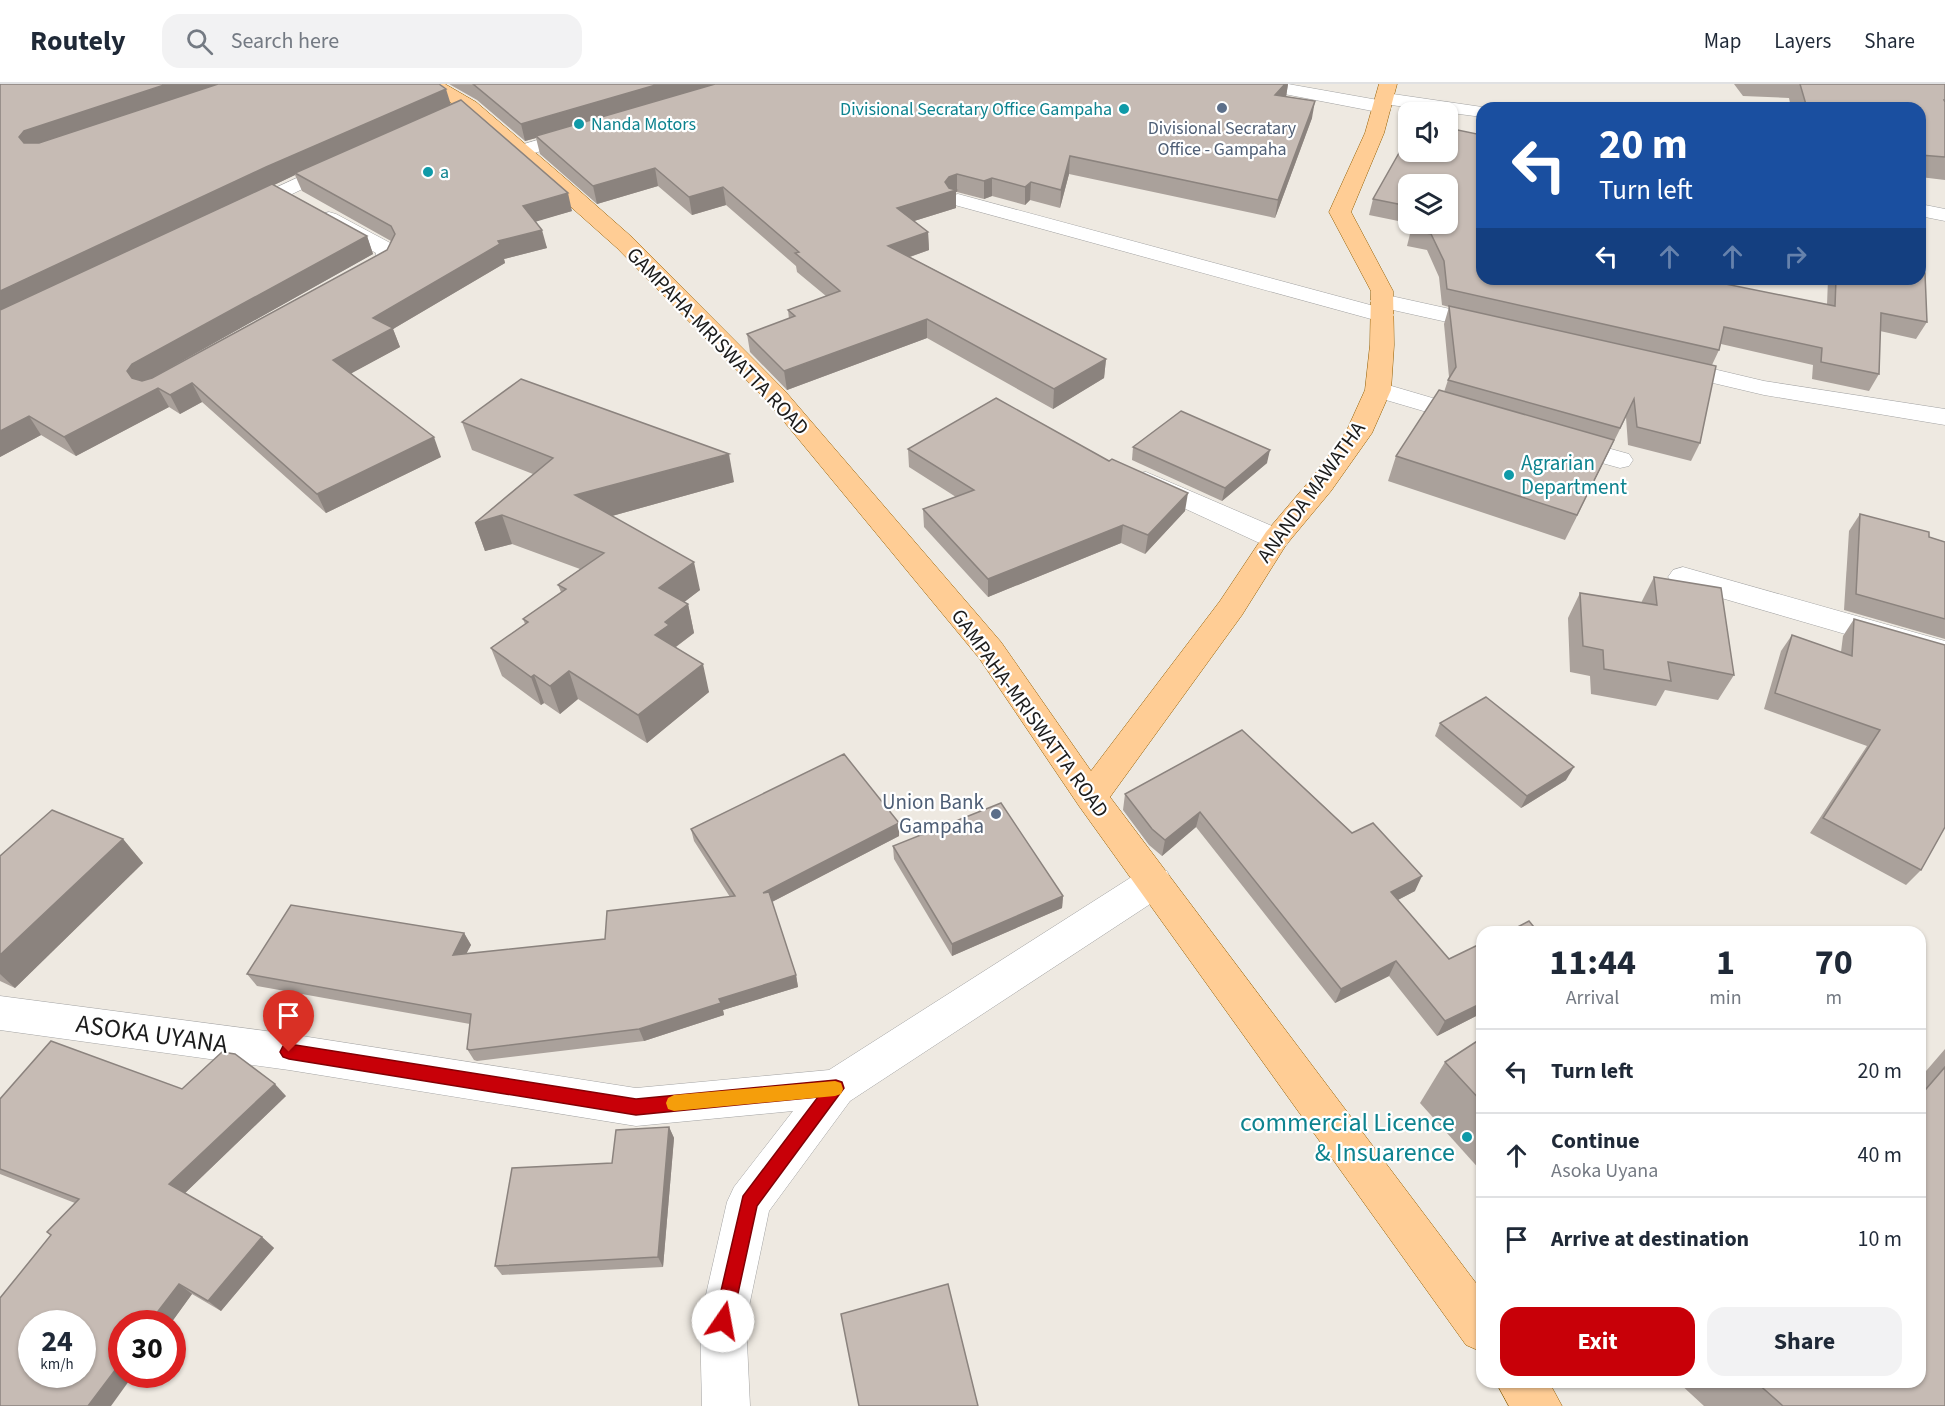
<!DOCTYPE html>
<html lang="en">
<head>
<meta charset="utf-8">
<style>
	:root { --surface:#fff; --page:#f2f2f3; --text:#1f2937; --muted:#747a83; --line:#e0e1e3; --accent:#c80008 }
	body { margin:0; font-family:"Source Sans 3",sans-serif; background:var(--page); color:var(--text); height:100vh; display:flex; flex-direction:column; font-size:22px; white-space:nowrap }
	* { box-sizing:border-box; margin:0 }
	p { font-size:20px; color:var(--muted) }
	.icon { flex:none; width:33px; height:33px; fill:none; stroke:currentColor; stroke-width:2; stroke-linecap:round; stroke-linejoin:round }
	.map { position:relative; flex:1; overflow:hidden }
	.sheet { position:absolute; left:1476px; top:842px; width:450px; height:462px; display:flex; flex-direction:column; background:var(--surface); border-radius:18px; box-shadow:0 2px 4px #0004 }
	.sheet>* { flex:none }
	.guide { position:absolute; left:1476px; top:18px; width:450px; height:183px; border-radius:18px; box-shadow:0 2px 4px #0004; background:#1a4fa0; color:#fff; overflow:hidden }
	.controls { position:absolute; left:1398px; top:18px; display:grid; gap:12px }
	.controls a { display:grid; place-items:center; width:60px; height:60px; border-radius:12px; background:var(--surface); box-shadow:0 2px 4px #0004; font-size:30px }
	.speed { position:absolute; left:18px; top:1226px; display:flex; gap:12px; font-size:30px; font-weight:700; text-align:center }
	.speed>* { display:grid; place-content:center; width:78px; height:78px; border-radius:50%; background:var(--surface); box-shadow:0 2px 4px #0004; line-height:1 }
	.speed small { font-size:15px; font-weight:400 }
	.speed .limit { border:9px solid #d22; background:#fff; color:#111 }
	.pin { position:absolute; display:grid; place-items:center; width:51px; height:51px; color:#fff; margin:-62px -26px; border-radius:50% 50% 50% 0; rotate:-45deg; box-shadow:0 0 6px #0007 }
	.pin .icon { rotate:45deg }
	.me { position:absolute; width:66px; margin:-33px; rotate:12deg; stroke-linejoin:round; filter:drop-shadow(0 0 4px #0008) }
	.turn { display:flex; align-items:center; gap:21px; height:126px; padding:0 24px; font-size:27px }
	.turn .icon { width:78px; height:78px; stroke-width:2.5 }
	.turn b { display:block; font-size:42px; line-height:51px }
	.lanes { display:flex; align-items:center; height:57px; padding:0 24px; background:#0003; justify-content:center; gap:30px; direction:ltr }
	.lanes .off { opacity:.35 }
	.eta { display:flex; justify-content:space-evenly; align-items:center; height:102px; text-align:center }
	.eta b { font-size:36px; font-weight:700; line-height:42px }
	.action { display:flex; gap:12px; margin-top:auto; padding:12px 24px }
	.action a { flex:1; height:69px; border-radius:18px; background:var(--accent); color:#fff; font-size:24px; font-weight:700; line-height:69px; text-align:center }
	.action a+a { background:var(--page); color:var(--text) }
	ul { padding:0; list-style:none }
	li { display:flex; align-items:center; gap:18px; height:84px; padding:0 24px; border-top:2px solid var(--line) }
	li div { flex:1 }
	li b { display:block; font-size:22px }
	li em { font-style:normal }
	header { display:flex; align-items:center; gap:36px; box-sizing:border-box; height:84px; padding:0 30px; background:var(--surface); border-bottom:2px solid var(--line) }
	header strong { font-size:28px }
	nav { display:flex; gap:33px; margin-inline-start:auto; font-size:21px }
	.search { width:420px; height:54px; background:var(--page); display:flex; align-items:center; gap:15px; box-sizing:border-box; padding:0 21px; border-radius:18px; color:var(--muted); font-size:22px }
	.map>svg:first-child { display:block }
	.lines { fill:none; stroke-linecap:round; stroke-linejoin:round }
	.minor-casing { stroke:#a3a3a3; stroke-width:1 }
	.major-casing { stroke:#945e00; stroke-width:1 }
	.minor { fill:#fff; fill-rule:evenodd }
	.major { fill:#ffcd95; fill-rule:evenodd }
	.wall { fill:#aaa19b; fill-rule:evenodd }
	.shaded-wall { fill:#8b837e }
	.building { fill:#c6bbb4; stroke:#8b837e; stroke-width:1.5; fill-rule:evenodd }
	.route { fill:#c80008; stroke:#820005; stroke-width:1.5 }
	.slow { fill:#f59e0b }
	.service-dot { fill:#5c6f8a; stroke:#fff; stroke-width:2 }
	.culture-dot { fill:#0f9aa8; stroke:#fff; stroke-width:2 }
	.labels { text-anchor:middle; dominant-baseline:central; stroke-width:4.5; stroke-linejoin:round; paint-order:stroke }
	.far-culture-label { font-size:18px; fill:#0d838f; stroke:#fff; text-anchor:start }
	.far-service-label { font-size:18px; fill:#4e5e75; stroke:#fff }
	.street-label { font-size:21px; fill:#1c1c1c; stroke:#fff }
	.culture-label { font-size:21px; fill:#0d838f; stroke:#fff; text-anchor:start }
	.service-label { font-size:21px; fill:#4e5e75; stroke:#fff; text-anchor:end }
	.near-street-label { font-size:26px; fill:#1c1c1c; stroke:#fff }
	.near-culture-label { font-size:26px; fill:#0d838f; stroke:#fff; text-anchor:end }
</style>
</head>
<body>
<header>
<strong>Routely</strong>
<div class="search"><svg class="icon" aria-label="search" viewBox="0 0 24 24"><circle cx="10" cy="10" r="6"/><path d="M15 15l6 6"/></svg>Search here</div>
<nav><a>Map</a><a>Layers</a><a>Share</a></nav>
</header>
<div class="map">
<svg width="1945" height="1322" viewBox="0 0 1945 1322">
	<rect width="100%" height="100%" fill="#eee9e1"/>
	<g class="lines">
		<defs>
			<g id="minor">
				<path d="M1249,0H1288L1378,16L1379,11L1386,9L1489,24H1482V33L1391,21L1390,27L1383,29L1258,5L1252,4Z"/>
				<path d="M581,43L588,45L591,49L588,53L521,73L514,71L511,67L514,63Z"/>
				<path d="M340,74L347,76L350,80L347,84L250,130L243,132L236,130L232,126L236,122Z"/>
				<path d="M958,110L1374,222L1370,217L1374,212L1382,210L1500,236L1504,241L1500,246L1492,248L1384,224L1390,226L1394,231L1390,236L1382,238L951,120L948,116L951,112Z"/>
				<path d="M1920,120L1945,125V137L1920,132Z"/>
				<path d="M329,128L336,130L396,162L399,167C398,172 397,177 394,181C384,191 363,201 349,198L346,193L349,188L375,174L376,169L322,138L318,134L322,130Z"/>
				<path d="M1671,275L1764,297L1945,325V341L1764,311L1662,287L1659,282L1662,277Z"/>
				<path d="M1378,298L1480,328L1484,333L1480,338L1471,341L1369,311L1365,306L1369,301Z"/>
				<path d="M1564,352L1629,370L1633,376L1629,382L1620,384L1555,366L1551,360L1555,354Z"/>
				<path d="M1146,388L1286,448L1290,455L1286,462L1276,464L1266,462L1136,402L1132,396L1136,390Z"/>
				<path d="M1683,483L1945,557V579L1673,500L1668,493L1673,486Z"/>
				<path d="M1154,783L1167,787L1172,798L1167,809L850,1017L769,1127L746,1237L750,1322H702L700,1237L727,1118L734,1103L793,1027L636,1042L289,986L0,946V912L289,950L636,1004L829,986L1141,787Z"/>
			</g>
			<g id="major">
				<path d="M423,0H445L476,18L565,94L633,154L785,307L1001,558L1091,687L1220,517L1266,448L1311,395L1346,348L1365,306L1370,261L1371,207L1329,128L1365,49L1379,0H1397L1384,49L1351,128L1393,207L1394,261L1391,306L1372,349L1331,407L1286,461L1242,531L1110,713L1482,1207V1268L1466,1261L1079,722L979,574L767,317L617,164L462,26Z"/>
				<path d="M1496,1298H1549L1562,1322H1509Z"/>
			</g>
		</defs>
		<use href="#minor" class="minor-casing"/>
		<use href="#major" class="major-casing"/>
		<use href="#minor" class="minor"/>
		<use href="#major" class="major"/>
	</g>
	<g class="wall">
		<path d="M0,0L451,20L572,127L536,137L547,164L504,175L505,179L393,245L400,263L351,289L441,373L326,429L202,318L180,330L169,323L76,372L41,351L0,373ZM295,91L302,107L391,157L387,166L151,294L373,170L367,152L274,101Z"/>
		<path d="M449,0H1288L1286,13L1312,34L1275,134L1069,90L1060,124L1030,116L1025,121L992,112L984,115L957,108H956V124L914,137L928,148L929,166L910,173L1106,275L1104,294L1053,325L927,254L787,306L750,268L747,250L789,235L788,226L826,212L797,188L796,182L726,121L692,131L658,102L597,120L540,70L536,54L525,57L477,16Z"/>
		<path d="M1734,0H1945V96L1920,93V24H1791L1789,14L1743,12Z"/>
		<path d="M1482,51V195L1827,221L1828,195H1920L1927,238L1916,255L1880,247L1879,290L1869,307L1812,295L1813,281L1721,260L1719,266L1712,281L1700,359L1691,377L1628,361L1626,333L1565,456L1388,397L1396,372L1444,308L1449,293L1444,240L1449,223L1442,221L1439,193L1427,166L1407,162L1411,146L1414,140H1411H1448L1408,100V139L1369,131L1373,115Z"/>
		<path d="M462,338L734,398L612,432L700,506L684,518L688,520L694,549L676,563L709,608L647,659L578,615L560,630L544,619L541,621L502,592L491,564L525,540L523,535L561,508L558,501L580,485L512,460L485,467L475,439L533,390L472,366Z"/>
		<path d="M1133,363L1267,379L1222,417L1132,376Z"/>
		<path d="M908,365L1185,427L1145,470L1121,459L988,513L924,443L923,425L956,413L909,383Z"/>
		<path d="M1860,430L1945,458V555L1844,526L1849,447Z"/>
		<path d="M1654,493L1734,591L1718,616L1665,606L1656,622L1591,610L1590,592L1570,588L1568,534L1580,509L1641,519Z"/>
		<path d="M1854,535L1921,786L1906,801L1810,749L1867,662L1764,625L1781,567L1792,551L1841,568L1843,552Z"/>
		<path d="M1440,639L1566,696L1521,724L1435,652Z"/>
		<path d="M1242,646L1415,807L1398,816L1482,929L1437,952L1389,892L1335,919L1196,743L1162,772L1149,761L1123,726L1125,710Z"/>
		<path d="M899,739V752L772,818L796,891L798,903L723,926L724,931L644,957L477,977L474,976L467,965L470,940L257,902L247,890L464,849L471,861L466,870L605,855L730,813L694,757L691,745Z"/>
		<path d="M123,755L143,779L15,904L0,897V772Z"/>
		<path d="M893,762L1063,812L1062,824L952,872L894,775Z"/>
		<path d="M1482,954V1088L1420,1019L1445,978Z"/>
		<path d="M1945,965V1322H1704L1678,1298H1920V994Z"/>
		<path d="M286,1012L185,1109L262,1153L274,1164L221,1227L192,1210L171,1239H122L51,1151L75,1119L0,1090V1015Z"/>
		<path d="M669,1043L674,1054L663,1183L502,1191L495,1182L612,1079Z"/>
	</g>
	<g class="shaded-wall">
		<path d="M167,0H225L29,70L19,53L24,47Z"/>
		<path d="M659,0H719L536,52V54L525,57L521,40Z"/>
		<path d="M1285,0H1288L1286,13L1275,11Z"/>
		<path d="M446,5L451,21L295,89V91L0,231V207L266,83Z"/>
		<path d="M1315,17L1312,34L1275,134L1278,116Z"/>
		<path d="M1070,72L1069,90L1060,124L1061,106Z"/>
		<path d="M655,84L658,102L597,120L593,102Z"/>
		<path d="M957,90V108H956V124L898,142L897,124L945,98L949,93Z"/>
		<path d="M992,94V112L984,115V97Z"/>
		<path d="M1031,98L1030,116L1025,121V103Z"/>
		<path d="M723,103L726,121L692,131L689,113Z"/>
		<path d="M568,109L572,127L528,140L523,122Z"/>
		<path d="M542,146L547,164L504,175L505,179L393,245L400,263L341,295L333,276L373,234L498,157Z"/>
		<path d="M928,148L929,166L889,180L888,162Z"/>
		<path d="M367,152L373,170L143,299L138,306L127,287L132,280Z"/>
		<path d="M927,235V254L787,306L784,287Z"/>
		<path d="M1106,275L1104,294L1053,325L1054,305Z"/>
		<path d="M192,299L202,318L180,330L170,311Z"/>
		<path d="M158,304L169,323L76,372L64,353Z"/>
		<path d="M29,332L41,351L0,373V347Z"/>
		<path d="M434,353L441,373L326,429L317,410Z"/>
		<path d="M1614,356L1602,381L1565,456L1577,431Z"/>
		<path d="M1270,366L1267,379L1222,417L1225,404Z"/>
		<path d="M729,370L734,398L583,440L575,411Z"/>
		<path d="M1188,409L1185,427L1145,470L1148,451Z"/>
		<path d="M502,431L512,460L485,467L475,439Z"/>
		<path d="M1123,441L1121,459L988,513V495Z"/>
		<path d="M694,478L700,506L666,532L659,504Z"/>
		<path d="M688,520L694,549L674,564L655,551L665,538Z"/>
		<path d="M703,580L709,608L647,659L638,631Z"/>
		<path d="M569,587L578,615L560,630L550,602Z"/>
		<path d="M534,591L544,619L541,621L531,593Z"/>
		<path d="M1574,683L1566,696L1521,724L1527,712Z"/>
		<path d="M1200,728L1196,743L1162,772L1165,756Z"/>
		<path d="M899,739V752L766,821L763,809Z"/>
		<path d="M123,755L143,779L15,904L0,890V871Z"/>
		<path d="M1422,792L1415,807L1384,823L1391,808Z"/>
		<path d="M1063,812L1062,824L952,872V860Z"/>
		<path d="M464,849L471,861L459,883L453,871Z"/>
		<path d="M1396,877L1389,892L1335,919L1341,905Z"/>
		<path d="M796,891L798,903L723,926L724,931L644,957L639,945L719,915Z"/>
		<path d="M1482,919V929L1437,952L1445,937Z"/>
		<path d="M275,1000L286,1012L183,1111L169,1100Z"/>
		<path d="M669,1043L674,1054L663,1183L658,1173Z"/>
		<path d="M262,1153L274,1164L221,1227L208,1217Z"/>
		<path d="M179,1200L192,1210L171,1239H149Z"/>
		<path d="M122,1277V1290H134L111,1322H88Z"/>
	</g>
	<g class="building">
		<path d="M0,0H167L24,47L19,53L24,59H39L218,0H439L446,5L266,83L0,207Z"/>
		<path d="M473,0H659L521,40Z"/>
		<path d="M715,0H1285L1275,11L1315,17L1278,116L1070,72L1061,106L1031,98L1025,103L992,94L984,97L957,90L949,93L945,98L949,104L956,106L897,124L928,148L888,162L1106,275L1054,305L927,235L784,287L747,250L795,232L788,226L840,207L795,169L799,168L723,103L689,113L655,84L593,102L536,52Z"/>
		<path d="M1800,0H1945V16H1944L1945,18V73L1920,71V24H1807Z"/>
		<path d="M461,16L568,109L523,122L542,146L498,157L500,160L373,234L393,244L333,276L434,353L317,410L192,299L170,311L158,304L64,353L29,332L0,347V226L272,100L367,152L132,280L127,287L132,294L142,297L152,294L387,166L395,150L391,142L295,89Z"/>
		<path d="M1448,44L1482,51V195H1701L1835,222L1836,195H1920V189H1925L1927,238L1881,229L1879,290L1821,278L1822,264L1724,243L1719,266L1447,205L1444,177L1431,150L1411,146L1414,140H1448V100H1408V122L1373,115L1408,53V68H1448Z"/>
		<path d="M1449,222L1716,282L1700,359L1637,343L1634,315L1620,344L1448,296L1456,283Z"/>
		<path d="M521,295L729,370L575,411L694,478L659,504L688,520L665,538L669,541L655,551L703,580L638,631L569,587L550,602L534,591L531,593L491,564L528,538L523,535L566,505L558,501L604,469L502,431L475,439L553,374L462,338Z"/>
		<path d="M1439,306L1614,356L1577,431L1396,372Z"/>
		<path d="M996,314L1109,377L1112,375L1188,409L1148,451L1123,441L988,495L923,425L974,406L908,365Z"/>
		<path d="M1181,327L1270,366L1225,404L1133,363Z"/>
		<path d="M1860,430L1929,448V453L1945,458V535L1856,510Z"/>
		<path d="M1654,493L1721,504L1734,591L1668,578L1671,597L1604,585L1603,566L1583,562L1580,509L1657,521Z"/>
		<path d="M1854,535L1945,561V743L1921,786L1823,734L1880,646L1775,609L1792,551L1852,572Z"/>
		<path d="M1486,613L1574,683L1527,712L1440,639Z"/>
		<path d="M1242,646L1352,749L1373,739L1422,792L1391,808L1449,875L1482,859V919L1445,937L1396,877L1341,905L1200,728L1165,756L1152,745L1125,710Z"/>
		<path d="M844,670L899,739L763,809L769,808L796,891L719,915L721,919L639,945L470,966L467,965L471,930L247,890L291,821L464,849L453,871L605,855L607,827L735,812L691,745Z"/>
		<path d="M1001,719L1063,812L952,860L893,762Z"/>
		<path d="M52,726L123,755L0,871V772Z"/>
		<path d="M1529,837L1538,848H1508Z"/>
		<path d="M1482,954V1018L1445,978Z"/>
		<path d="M51,957L182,1005L222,968L235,970L275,1000L169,1100L262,1153L208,1217L179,1200L149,1239H122V1277L88,1322H0V1214L51,1151L47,1148L79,1115L0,1085V1015ZM32,1239H82V1290H32Z"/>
		<path d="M1945,983V1322H1783L1756,1298H1920V1012Z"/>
		<path d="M669,1043L658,1173L495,1182L512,1084L612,1079L616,1046Z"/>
		<path d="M948,1200L978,1322H859L841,1230Z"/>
	</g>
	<path class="route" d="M289,960L636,1015L836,996L842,998L844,1004L757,1122L732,1237L730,1243L723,1246L716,1243L714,1237L743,1112L818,1013L636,1031L289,975L283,973L280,968L283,962Z"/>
	<path class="slow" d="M835,997L841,999L843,1005L841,1010L835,1012L674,1027L668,1025L666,1019L668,1014L674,1011Z"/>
	<g class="service-dot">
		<circle cx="1222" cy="24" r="6"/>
		<circle cx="996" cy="730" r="6"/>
	</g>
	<g class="culture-dot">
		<circle cx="1124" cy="25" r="6"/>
		<circle cx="579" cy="40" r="6"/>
		<circle cx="428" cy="88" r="6"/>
		<circle cx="1509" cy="391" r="6"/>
		<circle cx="1467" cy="1053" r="6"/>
	</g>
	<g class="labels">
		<g class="far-culture-label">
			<text x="1112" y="25" text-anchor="end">Divisional Secratary Office Gampaha</text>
			<text x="591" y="40">Nanda Motors</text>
			<text x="440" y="88">a</text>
		</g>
		<g class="far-service-label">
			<text x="1222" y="44">Divisional Secratary<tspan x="1222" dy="21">Office - Gampaha</tspan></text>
		</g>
		<g class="street-label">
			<text transform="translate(718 257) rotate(46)">GAMPAHA-MRISWATTA ROAD</text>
			<text transform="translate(1311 408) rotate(-54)">ANANDA MAWATHA</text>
			<text transform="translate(1030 629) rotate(54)">GAMPAHA-MRISWATTA ROAD</text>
		</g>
		<g class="culture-label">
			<text x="1521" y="379">Agrarian<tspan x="1521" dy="24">Department</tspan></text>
		</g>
		<g class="service-label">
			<text x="984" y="718">Union Bank<tspan x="984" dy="24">Gampaha</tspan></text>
		</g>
		<g class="near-street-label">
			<text transform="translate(152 950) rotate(8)">ASOKA UYANA</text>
		</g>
		<g class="near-culture-label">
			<text x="1455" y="1038">commercial Licence<tspan x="1455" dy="30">&amp; Insuarence</tspan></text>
		</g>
	</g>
</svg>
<div class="controls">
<a><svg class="icon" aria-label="sound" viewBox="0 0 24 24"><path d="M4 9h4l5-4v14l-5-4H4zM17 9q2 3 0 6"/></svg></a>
<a><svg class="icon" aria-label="layers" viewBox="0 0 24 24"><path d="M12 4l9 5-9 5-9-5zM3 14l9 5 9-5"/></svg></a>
</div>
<div class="speed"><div>24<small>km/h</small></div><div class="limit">30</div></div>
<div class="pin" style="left:289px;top:968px;background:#d93025"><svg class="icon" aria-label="arrive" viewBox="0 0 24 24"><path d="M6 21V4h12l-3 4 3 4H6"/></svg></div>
<svg class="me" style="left:723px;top:1237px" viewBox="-20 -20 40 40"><circle r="19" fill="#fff"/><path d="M0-13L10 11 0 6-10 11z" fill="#c80008"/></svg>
<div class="guide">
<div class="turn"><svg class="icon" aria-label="left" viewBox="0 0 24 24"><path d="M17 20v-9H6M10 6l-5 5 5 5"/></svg><div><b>20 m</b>Turn left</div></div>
<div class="lanes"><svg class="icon" aria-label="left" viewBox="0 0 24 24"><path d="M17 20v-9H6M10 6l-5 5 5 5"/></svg><svg class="icon off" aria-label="ahead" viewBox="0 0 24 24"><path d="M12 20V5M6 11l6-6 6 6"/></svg><svg class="icon off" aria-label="ahead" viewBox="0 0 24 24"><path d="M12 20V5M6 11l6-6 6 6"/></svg><svg class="icon off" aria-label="right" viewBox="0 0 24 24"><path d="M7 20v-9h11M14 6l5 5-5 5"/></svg></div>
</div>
<section class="sheet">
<div class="eta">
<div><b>11:44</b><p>Arrival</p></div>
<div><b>1</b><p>min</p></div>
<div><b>70</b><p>m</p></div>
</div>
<ul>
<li><svg class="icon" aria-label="left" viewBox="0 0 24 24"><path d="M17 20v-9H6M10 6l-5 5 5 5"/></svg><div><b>Turn left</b></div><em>20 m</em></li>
<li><svg class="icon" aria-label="ahead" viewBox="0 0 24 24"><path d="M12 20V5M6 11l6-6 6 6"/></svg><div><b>Continue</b><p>Asoka Uyana</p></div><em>40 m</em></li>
<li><svg class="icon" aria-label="arrive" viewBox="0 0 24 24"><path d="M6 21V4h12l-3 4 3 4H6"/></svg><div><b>Arrive at destination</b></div><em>10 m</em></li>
</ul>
<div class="action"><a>Exit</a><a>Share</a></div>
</section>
</div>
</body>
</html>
